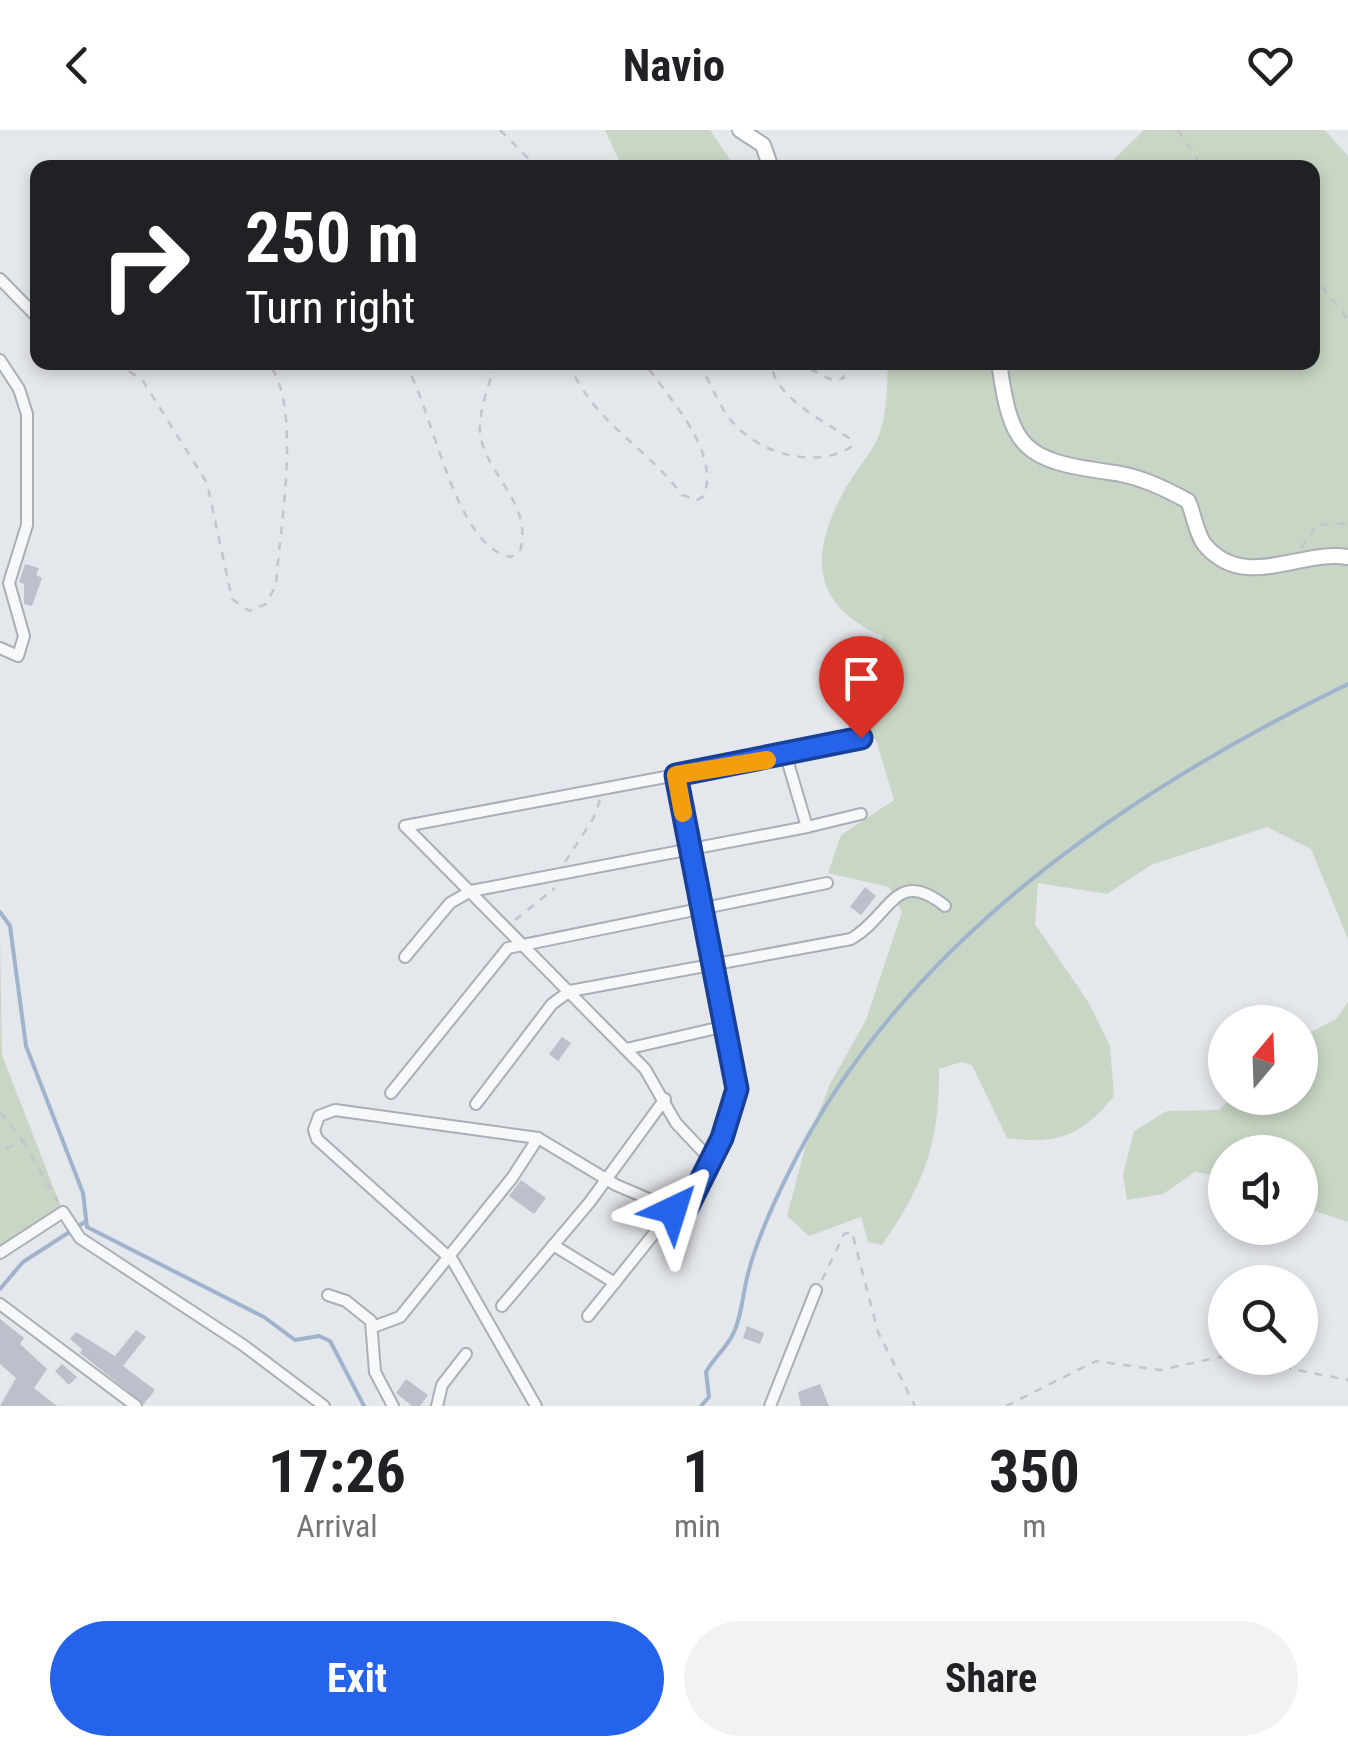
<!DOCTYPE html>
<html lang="en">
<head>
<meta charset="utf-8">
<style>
	:root { --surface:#fff; --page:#f2f2f2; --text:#202124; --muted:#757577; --accent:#2563eb }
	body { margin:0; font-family:"Roboto Condensed",sans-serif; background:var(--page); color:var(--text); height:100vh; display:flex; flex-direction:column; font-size:38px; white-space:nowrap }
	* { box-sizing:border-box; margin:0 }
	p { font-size:32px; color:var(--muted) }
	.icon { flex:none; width:55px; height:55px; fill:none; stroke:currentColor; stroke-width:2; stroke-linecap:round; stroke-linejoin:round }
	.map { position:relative; height:1276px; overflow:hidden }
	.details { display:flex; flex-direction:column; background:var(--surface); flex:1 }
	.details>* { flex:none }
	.banner { position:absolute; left:30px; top:30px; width:1290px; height:210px; border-radius:20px; box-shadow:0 5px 15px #0003; background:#202124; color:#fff; overflow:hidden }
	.needle { width:65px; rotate:19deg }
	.buttons { position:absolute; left:1208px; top:875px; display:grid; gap:20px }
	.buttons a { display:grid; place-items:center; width:110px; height:110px; border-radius:50%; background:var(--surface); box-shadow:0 5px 15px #0003; font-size:50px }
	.pin { position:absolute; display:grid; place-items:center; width:85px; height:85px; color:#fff; margin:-102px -42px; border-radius:50% 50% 50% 0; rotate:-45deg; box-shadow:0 0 10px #0007 }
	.pin .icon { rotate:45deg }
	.me { position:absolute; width:110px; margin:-55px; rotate:41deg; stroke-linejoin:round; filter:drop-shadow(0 0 8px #0008) }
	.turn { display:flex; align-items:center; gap:35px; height:210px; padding:0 50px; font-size:45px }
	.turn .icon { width:130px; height:130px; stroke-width:2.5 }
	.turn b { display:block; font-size:70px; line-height:85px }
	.eta { display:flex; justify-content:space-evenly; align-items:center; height:170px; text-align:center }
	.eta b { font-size:60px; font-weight:700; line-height:70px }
	.cta { display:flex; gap:20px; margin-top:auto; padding:20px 50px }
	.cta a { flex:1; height:115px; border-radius:60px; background:var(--accent); color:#fff; font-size:40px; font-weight:700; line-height:115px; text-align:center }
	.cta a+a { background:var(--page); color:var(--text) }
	header { display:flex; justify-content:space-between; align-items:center; height:130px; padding:0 50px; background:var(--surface); font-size:45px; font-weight:700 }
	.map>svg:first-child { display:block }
	.green { fill:#c9d6c5 }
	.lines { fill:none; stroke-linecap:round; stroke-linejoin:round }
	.stream { stroke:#9fb4cc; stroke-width:4 }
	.building { fill:#bbc0ca }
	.street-casing { stroke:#a9aeb7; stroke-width:14 }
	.secondary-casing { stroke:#a9aeb7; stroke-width:18 }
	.path { stroke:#c2c5cb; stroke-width:2.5; stroke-dasharray:8 8; stroke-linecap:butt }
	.street { stroke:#f7f8fa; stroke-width:10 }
	.secondary { stroke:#fff; stroke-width:14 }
	.route-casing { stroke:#184099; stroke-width:25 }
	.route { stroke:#2563eb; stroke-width:18 }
	.slow { stroke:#f59e0b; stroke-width:18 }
</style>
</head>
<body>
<header><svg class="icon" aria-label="back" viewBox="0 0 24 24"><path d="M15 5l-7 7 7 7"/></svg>Navio<svg class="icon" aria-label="heart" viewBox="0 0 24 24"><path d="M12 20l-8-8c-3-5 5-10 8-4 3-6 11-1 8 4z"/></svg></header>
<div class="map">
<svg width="1348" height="1276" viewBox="0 0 1348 1276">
	<rect width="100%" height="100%" fill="#e4e7ec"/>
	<g class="green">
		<path d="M605,0H710L735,37H622Z"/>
		<path d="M1144,0H1325L1348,26V809L1311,719L1267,697L1151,735L1107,764L1038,753L1035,794L1089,873L1110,916L1114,966C1081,1006 1059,1015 1007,1008L972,935L961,932L939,939C940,1012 924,1055 882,1115L868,1112L861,1087L809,1106L787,1086L805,1018L830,954L866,890L902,782L889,757L828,743L841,705L894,670L877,613L856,577L881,535L882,506C806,473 811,418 848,354C858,337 874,321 880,302C887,280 887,256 888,233L1312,232V38L1106,37Z"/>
		<path d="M0,809L2,925L61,1077L0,1118Z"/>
		<path d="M1348,872V1092L1300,1076V1022H1225V1047L1195,1042L1163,1064L1127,1070L1123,1045L1134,1001L1167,981L1219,980L1231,968H1300V908L1336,889Z"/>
	</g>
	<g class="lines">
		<g class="stream">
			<path d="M0,782L10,796L26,916L83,1063L87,1097L264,1187L295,1210L319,1206L330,1211L364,1276"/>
			<path d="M0,1159L23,1132L85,1092"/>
			<path d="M701,1276L709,1267L706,1242C713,1229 726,1218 732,1206C742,1188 743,1160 749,1140C758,1107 774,1072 789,1042C901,814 1126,662 1348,554"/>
		</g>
	</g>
	<g class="building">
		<path d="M25,434L39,438L36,445L42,448L32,476L24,474V454L19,452Z"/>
		<path d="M865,757L876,766L861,785L850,777Z"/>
		<path d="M562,907L571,913L558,931L549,924Z"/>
		<path d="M521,1050L546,1068L534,1084L509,1066Z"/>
		<path d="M0,1189L24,1208L20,1214L47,1239L34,1258L57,1276H0L16,1248L0,1234Z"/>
		<path d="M747,1196L764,1203L760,1214L743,1208Z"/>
		<path d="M136,1200L146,1207L123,1236L155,1260L144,1274L80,1223L82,1219L70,1209L76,1202L115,1226Z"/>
		<path d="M62,1234L77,1247L69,1255L55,1241Z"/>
		<path d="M406,1249L428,1265L420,1276H412L396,1263Z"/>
		<path d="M820,1254L829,1276H801L798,1262Z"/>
	</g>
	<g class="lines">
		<defs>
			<g id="street">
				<path d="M0,149L38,188"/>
				<path d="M0,230L19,259L27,284V395L9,453L24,506L18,526L0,518"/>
				<path d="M405,696L645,939L676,993L710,1029L688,1077L679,1082L616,1055L538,1008L335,980L319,986L314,1000L317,1009L453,1131L536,1276"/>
				<path d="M405,696L676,645"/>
				<path d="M807,697L861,684"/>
				<path d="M405,827L450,773L471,761L807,697L786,626"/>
				<path d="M626,919L726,896"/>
				<path d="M391,963L508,818L827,753"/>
				<path d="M476,974L552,874L570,861L851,809C891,786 895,736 945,776"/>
				<path d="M710,1029L737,959L676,645L861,608"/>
				<path d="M553,1115L615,1153"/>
				<path d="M0,1123L63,1082L80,1108L243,1215L324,1276"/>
				<path d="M328,1165L346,1171L371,1191L375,1242L393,1276"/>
				<path d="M0,1174L136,1276"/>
				<path d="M502,1176L589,1073L665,969"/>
				<path d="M588,1186L673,1080"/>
				<path d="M373,1197L400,1187L512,1048L538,1008"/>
				<path d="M437,1276L442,1255L466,1224"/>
				<path d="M770,1276L816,1160"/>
			</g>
			<g id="secondary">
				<path d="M740,0L763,15L771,38"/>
				<path d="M999,232C1011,319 1023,330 1108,342C1137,345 1162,357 1188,371C1194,384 1196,404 1205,415C1245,462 1300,419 1348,427"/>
			</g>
		</defs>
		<use href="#street" class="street-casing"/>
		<use href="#secondary" class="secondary-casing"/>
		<g class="path">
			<path d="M500,0L538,38"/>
			<path d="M1178,0L1203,38"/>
			<path d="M401,38L410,30L423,38"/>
			<path d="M1312,144L1348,189"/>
			<path d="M116,232L143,251L207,353L232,469L249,481L266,474L276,455C279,402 304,272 267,232"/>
			<path d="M404,232C433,276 453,417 511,427L520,421C534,374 485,344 480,303C478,281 490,254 495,232"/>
			<path d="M568,232C595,295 643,313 682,365L697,370L704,366C720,320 669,269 644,232"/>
			<path d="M699,232C709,250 717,272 730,289C756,323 814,340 851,317L849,308C824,291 773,267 771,232"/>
			<path d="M796,232L834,251L844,248L838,232"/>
			<path d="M1301,418L1317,395L1348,393"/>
			<path d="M565,732L593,689L600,670"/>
			<path d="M515,790L555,758"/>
			<path d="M0,982L23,1011L0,1021"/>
			<path d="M23,1011L58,1072"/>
			<path d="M822,1150L844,1104L852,1102L878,1202L915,1276"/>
			<path d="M1236,1228L1348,1250"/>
			<path d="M1006,1276L1096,1231L1160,1240L1225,1226"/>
		</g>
		<use href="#street" class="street"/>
		<use href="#secondary" class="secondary"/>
	</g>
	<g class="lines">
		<defs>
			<path id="route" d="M673,1080L688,1076L722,1008L737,959L676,645L861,608"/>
		</defs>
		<use href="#route" class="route-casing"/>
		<use href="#route" class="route"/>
		<path class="slow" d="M683,683L676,645L767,630"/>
	</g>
</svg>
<div class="buttons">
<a><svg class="needle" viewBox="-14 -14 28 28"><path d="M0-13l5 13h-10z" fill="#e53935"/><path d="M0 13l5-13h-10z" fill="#757577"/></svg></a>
<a><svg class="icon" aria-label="sound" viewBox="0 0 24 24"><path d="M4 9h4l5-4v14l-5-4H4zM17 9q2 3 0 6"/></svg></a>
<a><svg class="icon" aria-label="search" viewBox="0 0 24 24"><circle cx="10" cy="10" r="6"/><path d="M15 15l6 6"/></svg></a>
</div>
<div class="pin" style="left:861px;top:608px;background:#d93025"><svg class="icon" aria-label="arrive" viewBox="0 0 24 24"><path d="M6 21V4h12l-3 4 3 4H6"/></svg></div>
<svg class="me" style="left:673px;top:1080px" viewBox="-20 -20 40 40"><path d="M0-17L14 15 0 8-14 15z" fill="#2563eb" stroke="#fff" stroke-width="4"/></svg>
<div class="banner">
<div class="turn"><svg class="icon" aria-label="right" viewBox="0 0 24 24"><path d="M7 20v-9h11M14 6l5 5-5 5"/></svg><div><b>250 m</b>Turn right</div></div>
</div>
</div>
<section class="details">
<div class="eta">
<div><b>17:26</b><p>Arrival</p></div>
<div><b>1</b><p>min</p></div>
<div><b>350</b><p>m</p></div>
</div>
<div class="cta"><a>Exit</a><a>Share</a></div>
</section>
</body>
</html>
